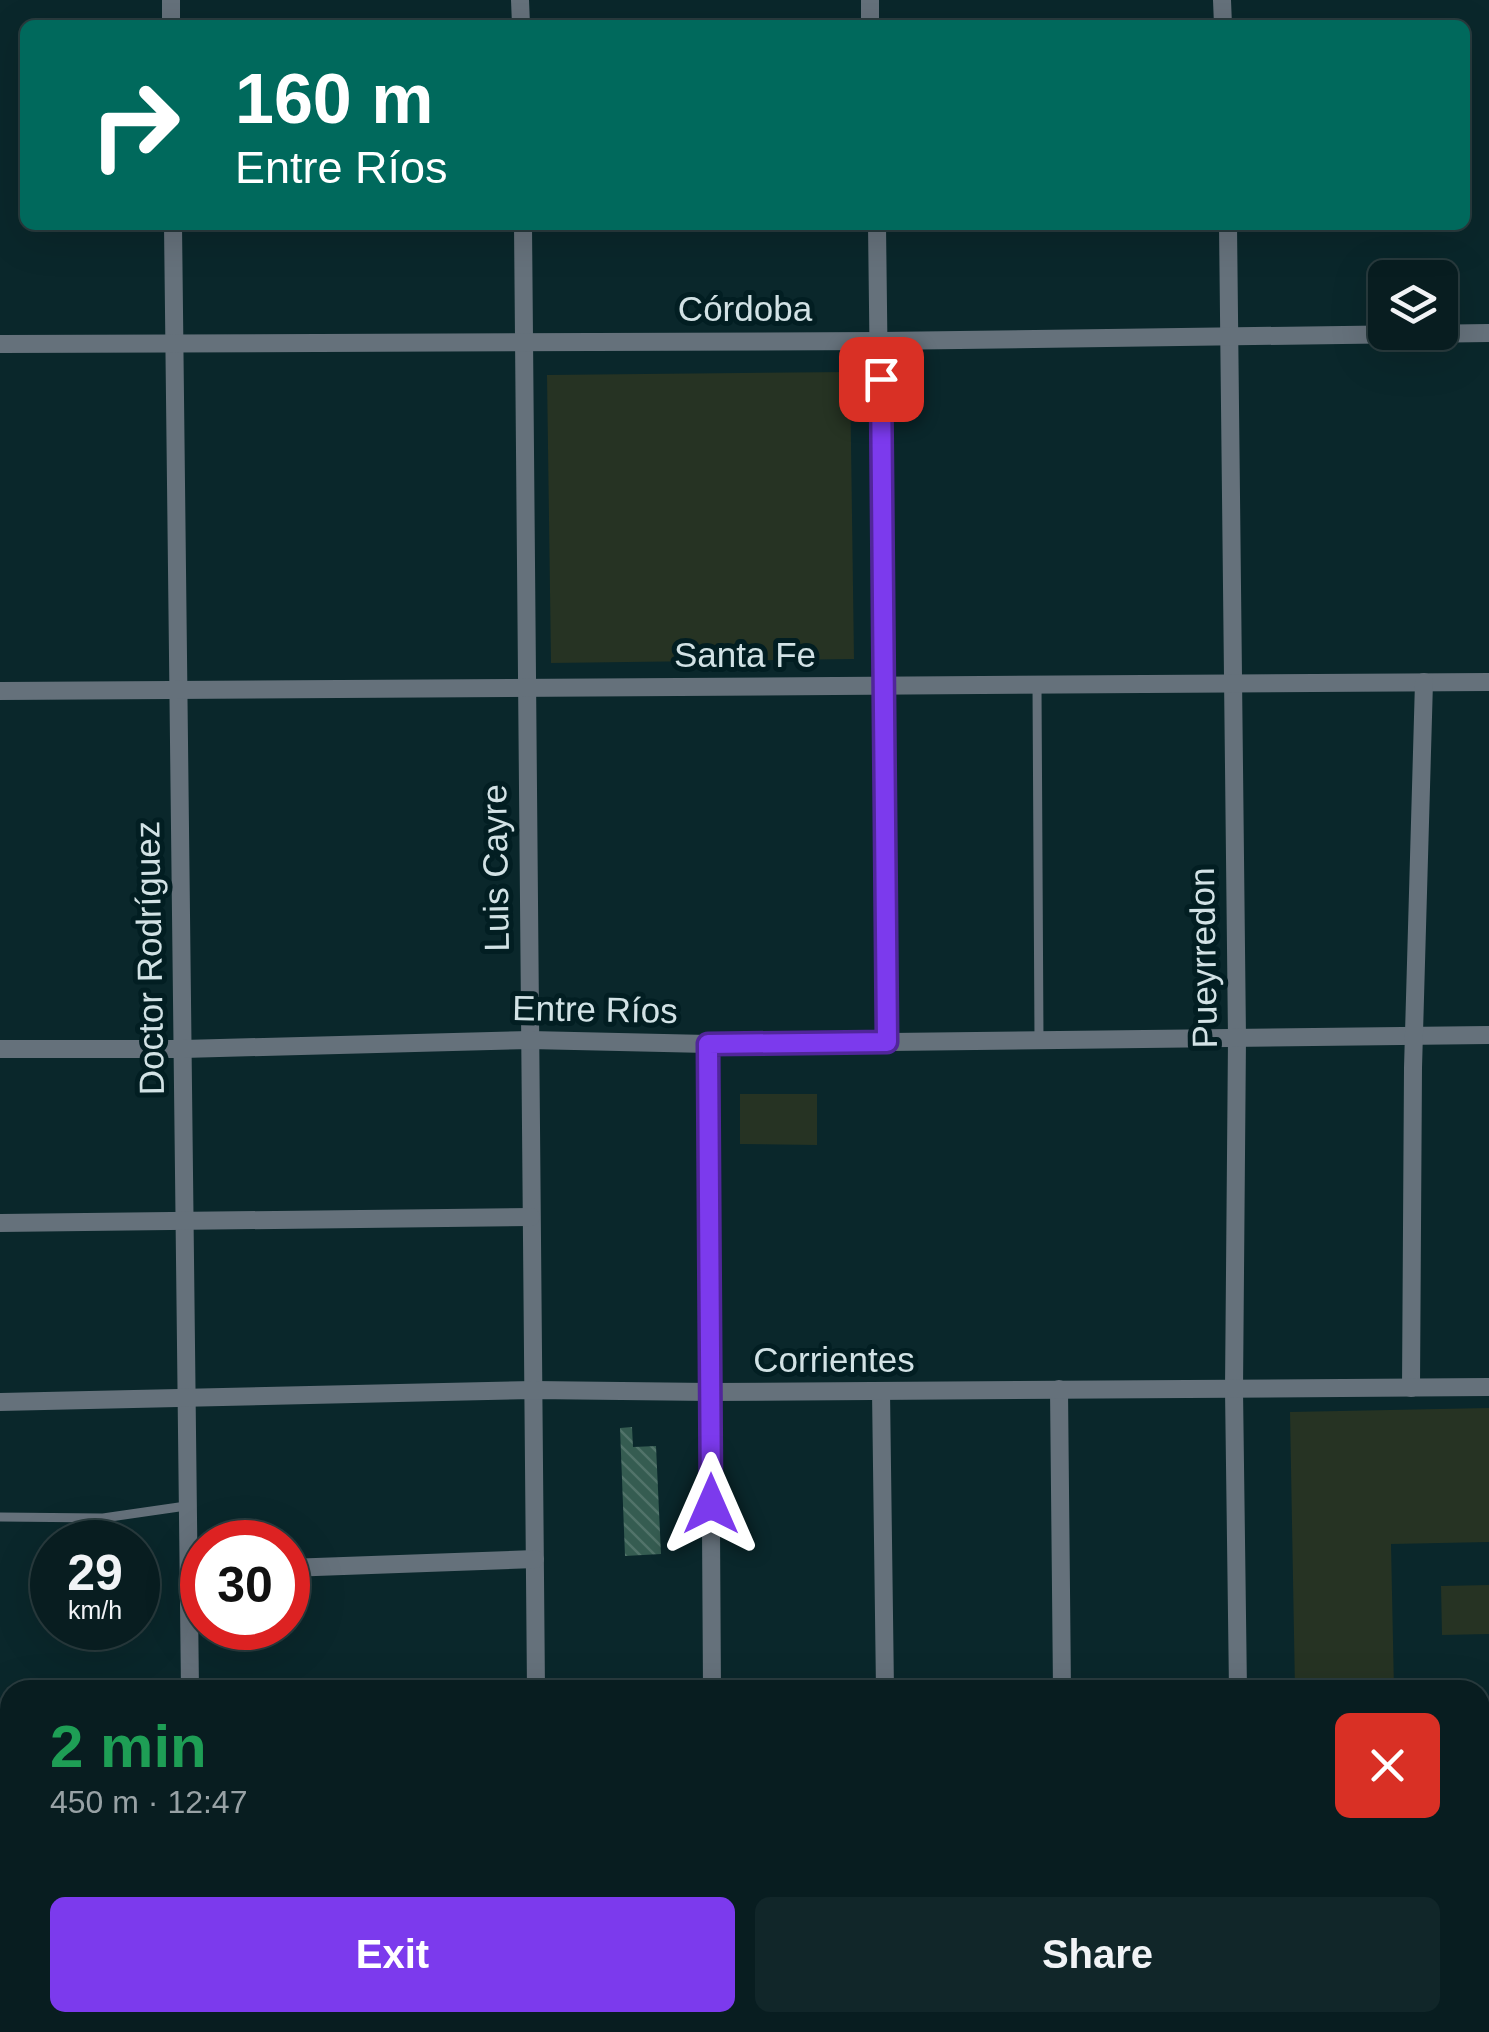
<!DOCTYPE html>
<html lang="en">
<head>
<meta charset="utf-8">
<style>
	:root { --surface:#081d20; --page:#112629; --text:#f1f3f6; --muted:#98a2a5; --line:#293b3e; --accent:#7c3aed }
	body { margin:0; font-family:Helvetica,sans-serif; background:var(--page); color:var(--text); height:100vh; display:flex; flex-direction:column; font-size:38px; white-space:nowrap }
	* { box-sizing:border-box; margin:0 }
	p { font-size:32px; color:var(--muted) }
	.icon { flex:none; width:55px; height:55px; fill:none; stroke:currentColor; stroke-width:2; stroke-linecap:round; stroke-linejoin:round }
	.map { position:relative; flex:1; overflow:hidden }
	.details { position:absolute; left:0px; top:1680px; width:1490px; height:352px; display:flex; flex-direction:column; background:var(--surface); border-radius:30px 30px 0 0; box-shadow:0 10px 40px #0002,0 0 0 2px var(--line) }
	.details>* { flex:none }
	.hud { position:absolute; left:20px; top:20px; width:1450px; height:210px; border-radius:15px; box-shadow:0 10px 40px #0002,0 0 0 2px var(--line); background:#00695c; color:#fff; overflow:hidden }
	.fabs { position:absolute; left:1368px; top:260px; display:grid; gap:20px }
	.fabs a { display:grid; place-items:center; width:90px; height:90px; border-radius:15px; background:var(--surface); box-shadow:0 10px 40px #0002,0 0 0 2px var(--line); font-size:50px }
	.speed { position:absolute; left:30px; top:1520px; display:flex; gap:20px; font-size:50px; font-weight:700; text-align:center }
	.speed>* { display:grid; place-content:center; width:130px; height:130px; border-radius:50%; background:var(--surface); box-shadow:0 10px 40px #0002,0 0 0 2px var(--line); line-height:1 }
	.speed small { font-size:25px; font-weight:400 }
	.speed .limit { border:15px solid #d22; background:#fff; color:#111 }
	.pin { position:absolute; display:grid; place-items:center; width:85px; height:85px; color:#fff; margin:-42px; border-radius:20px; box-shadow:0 5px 15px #0006 }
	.me { position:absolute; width:110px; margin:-55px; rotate:0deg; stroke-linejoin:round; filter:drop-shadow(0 0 8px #0008) }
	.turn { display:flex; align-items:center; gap:35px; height:210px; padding:0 50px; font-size:45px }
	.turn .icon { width:130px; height:130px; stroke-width:2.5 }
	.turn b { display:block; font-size:70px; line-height:85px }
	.round { display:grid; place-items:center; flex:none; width:105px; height:105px; border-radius:15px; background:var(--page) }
	.head { display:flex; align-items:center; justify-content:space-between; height:170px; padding:0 50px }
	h1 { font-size:60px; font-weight:700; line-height:75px; color:#1e9e55 }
	.primary-button { display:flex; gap:20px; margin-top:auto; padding:20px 50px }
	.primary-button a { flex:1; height:115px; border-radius:15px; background:var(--accent); color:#fff; font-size:40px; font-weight:700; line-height:115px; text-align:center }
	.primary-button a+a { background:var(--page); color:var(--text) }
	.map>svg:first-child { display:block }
	.green { fill:#263323 }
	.building { fill:url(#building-back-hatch) }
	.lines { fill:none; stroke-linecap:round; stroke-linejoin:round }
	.lane { stroke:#65717b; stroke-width:9 }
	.street { stroke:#65717b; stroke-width:18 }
	.route-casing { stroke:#51269a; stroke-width:25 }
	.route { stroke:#7c3aed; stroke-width:18 }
	.labels { text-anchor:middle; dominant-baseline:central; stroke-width:10; stroke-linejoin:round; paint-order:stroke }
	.street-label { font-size:35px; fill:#d2e2e5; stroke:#021e22 }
</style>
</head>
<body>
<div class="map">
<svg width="1489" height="2032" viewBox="0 0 1489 2032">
	<defs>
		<pattern id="building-back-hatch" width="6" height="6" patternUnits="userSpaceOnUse" patternTransform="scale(2.5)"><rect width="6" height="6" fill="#355c51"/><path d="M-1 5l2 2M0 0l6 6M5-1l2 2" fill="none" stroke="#51736a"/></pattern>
	</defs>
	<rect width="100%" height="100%" fill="#0a272b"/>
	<g class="green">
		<path d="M850,372L854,659L551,663L547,375Z"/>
		<path d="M740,1094H817V1145L740,1144Z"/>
		<path d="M1489,1408V1542L1391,1544L1394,1690H1295L1290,1412Z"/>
		<path d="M1489,1585V1634L1442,1635L1441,1586Z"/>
	</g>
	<path class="building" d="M632,1427L633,1447L656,1446L661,1554L625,1556L620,1428Z"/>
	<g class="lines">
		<g class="lane">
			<path d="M1037,686L1039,1040"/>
			<path d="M0,1517L103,1518L186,1506"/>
		</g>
		<g class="street">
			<path d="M171,0V25"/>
			<path d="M520,0L521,25"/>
			<path d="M870,0V25"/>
			<path d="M1222,0L1223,25"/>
			<path d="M173,225L190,1690"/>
			<path d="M523,225L536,1690"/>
			<path d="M877,225L887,1042"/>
			<path d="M1228,225L1237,1038L1234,1390L1238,1690"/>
			<path d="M0,344L881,341L1489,333"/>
			<path d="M0,691L1489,682"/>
			<path d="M708,1044L712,1690"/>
			<path d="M0,1049H183L530,1040L708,1044L1489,1035"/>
			<path d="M0,1223L531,1217"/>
			<path d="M1411,1388L1413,1068L1424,682"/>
			<path d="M1059,1389L1062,1690"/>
			<path d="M881,1391L885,1690"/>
			<path d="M0,1402L533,1390L710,1392L1489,1387"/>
			<path d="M288,1568L535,1559"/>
			<path d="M1480,1737L1489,1736"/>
			<path d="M0,1751H10"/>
			<path d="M1480,1968H1489"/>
			<path d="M0,1982H10"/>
		</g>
	</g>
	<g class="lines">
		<defs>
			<path id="route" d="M711,1504L708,1044L887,1042L881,379"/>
		</defs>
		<use href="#route" class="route-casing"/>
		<use href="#route" class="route"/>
	</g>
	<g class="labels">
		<g class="street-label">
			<text x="745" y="308">Córdoba</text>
			<text x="745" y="654">Santa Fe</text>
			<text transform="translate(495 868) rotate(-91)">Luis Cayre</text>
			<text transform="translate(149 958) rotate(-91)">Doctor Rodríguez</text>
			<text transform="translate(1203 958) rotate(-91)">Pueyrredon</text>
			<text transform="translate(595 1009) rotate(1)">Entre Ríos</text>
			<text x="834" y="1359">Corrientes</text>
		</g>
	</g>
</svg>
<div class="fabs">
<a><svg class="icon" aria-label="layers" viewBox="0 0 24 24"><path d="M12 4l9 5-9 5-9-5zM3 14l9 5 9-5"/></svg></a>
</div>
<div class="speed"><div>29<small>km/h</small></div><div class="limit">30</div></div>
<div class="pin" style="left:881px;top:379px;background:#d93025"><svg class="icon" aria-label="arrive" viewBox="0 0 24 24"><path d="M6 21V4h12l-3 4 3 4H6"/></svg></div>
<svg class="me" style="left:711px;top:1504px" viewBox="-20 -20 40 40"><path d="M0-17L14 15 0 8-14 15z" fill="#7c3aed" stroke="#fff" stroke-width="4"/></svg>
<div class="hud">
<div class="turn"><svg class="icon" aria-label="right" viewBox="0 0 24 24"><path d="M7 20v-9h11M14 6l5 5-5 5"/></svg><div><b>160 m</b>Entre Ríos</div></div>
</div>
<section class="details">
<div class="head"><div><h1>2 min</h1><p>450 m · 12:47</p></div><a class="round" style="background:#d93025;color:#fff"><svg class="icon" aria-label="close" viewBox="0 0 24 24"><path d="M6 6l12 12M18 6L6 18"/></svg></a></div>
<div class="primary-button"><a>Exit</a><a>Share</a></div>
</section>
</div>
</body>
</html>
